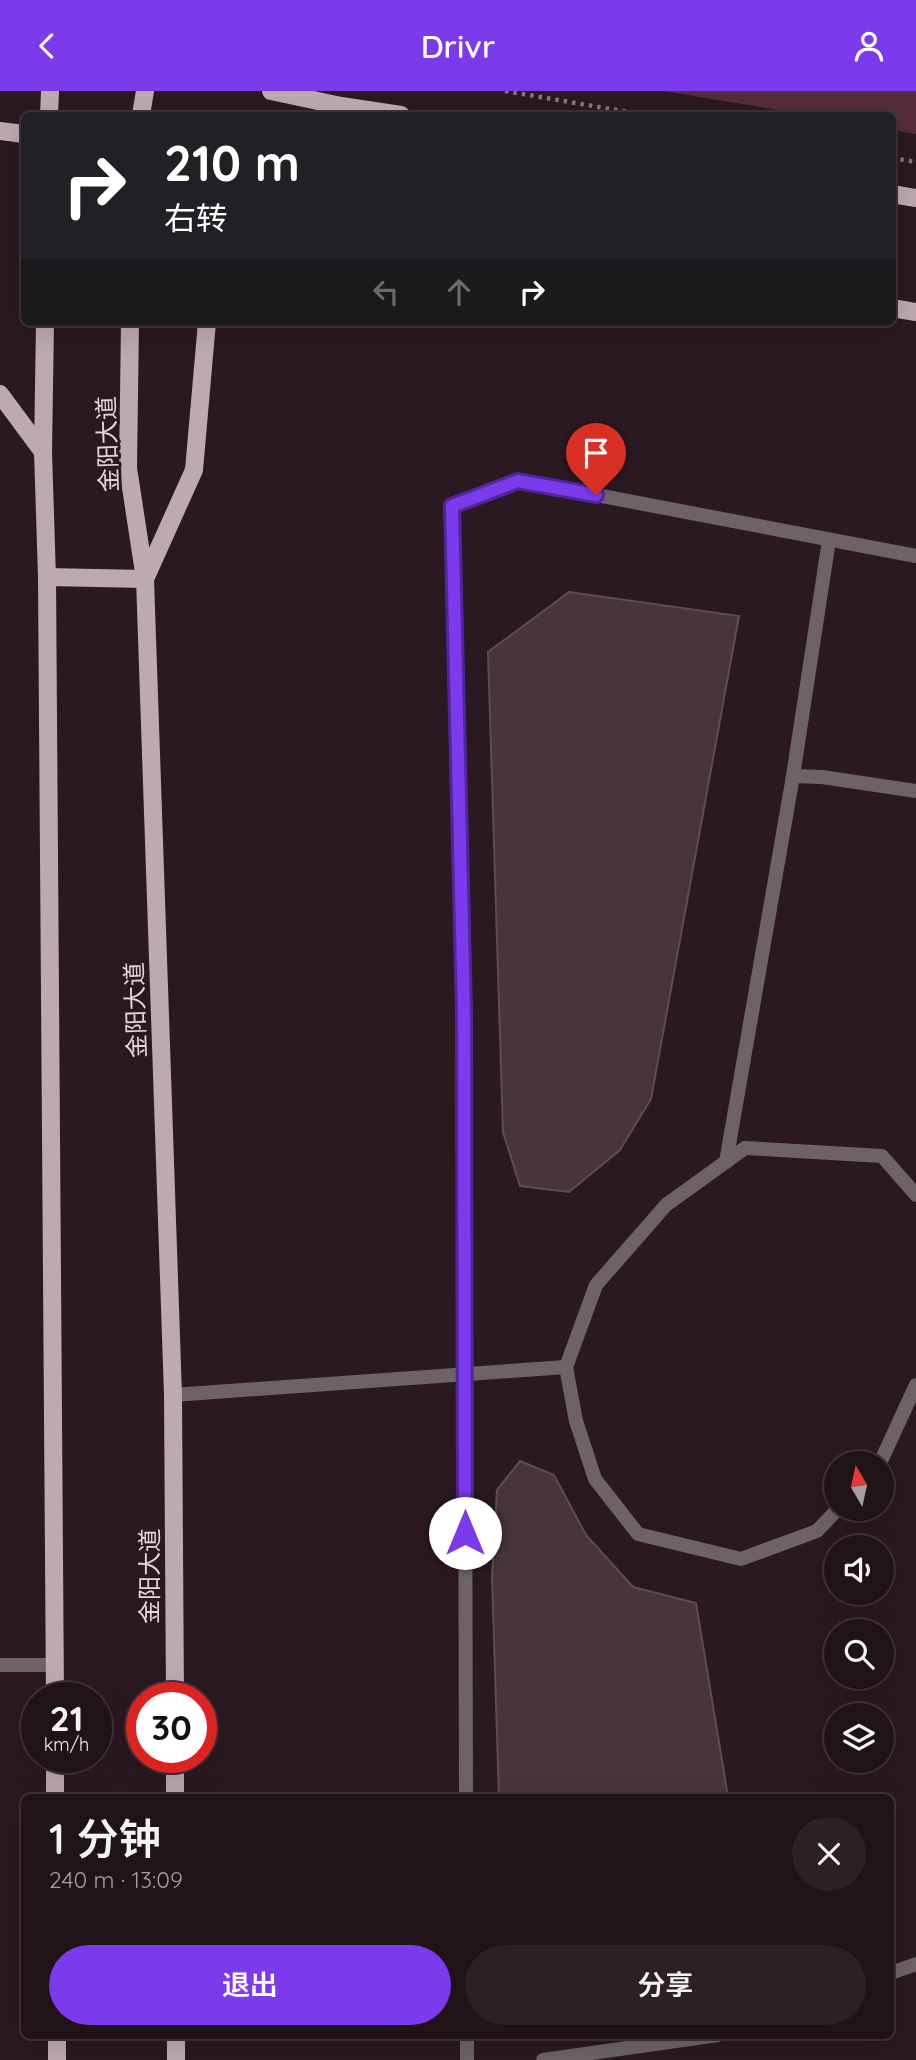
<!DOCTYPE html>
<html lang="zh">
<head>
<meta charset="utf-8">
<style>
	:root { --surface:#201318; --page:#2d2025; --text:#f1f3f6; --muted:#a29ea2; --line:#3d3237; --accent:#7c3aed }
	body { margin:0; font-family:Quicksand,"Noto Sans SC",sans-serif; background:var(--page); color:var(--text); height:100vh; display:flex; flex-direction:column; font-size:26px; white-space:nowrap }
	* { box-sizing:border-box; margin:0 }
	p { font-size:23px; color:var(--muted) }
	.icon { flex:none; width:38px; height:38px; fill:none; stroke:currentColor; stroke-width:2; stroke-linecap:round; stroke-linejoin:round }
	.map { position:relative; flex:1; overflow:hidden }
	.sheet { position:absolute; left:21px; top:1703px; width:873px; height:245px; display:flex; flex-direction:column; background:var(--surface); border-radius:10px; box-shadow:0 7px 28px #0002,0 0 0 2px var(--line) }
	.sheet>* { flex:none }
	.hud { position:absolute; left:21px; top:21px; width:875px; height:214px; border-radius:10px; box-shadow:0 7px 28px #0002,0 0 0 2px var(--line); background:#202124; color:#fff; overflow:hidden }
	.needle { width:46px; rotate:351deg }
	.buttons { position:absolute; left:824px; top:1360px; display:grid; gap:14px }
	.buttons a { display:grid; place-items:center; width:70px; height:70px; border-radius:50%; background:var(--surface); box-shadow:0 7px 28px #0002,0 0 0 2px var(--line); font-size:35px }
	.speed { position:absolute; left:21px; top:1591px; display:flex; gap:14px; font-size:35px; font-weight:700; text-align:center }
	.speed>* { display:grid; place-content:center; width:91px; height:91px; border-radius:50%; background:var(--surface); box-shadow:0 7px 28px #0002,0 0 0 2px var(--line); line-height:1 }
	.speed small { font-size:18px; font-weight:400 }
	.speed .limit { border:10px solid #d22; background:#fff; color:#111 }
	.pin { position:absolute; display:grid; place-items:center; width:60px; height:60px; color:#fff; margin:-72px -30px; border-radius:50% 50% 50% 0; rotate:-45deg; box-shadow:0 0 7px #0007 }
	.pin .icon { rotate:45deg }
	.me { position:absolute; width:77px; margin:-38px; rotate:0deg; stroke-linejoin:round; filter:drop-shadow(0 0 5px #0008) }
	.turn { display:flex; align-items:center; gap:24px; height:147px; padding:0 28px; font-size:32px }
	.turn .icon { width:91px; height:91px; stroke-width:2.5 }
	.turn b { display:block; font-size:49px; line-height:60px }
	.lanes { display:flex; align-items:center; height:66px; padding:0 28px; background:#0003; justify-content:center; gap:35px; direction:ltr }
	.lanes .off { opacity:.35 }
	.round { display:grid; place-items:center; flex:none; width:74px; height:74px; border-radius:37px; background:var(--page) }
	.overview { display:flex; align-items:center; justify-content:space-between; height:119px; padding:0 28px }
	h1 { font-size:42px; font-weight:600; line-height:52px }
	.action { display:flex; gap:14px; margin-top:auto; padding:14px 28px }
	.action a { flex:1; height:80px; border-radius:42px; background:var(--accent); color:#fff; font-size:28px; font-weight:600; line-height:80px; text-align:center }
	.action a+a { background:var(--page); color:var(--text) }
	header { display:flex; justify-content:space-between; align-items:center; height:91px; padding:0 28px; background:var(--accent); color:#fff; font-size:32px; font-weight:600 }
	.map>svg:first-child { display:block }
	.green { fill:#542c3c }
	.building { fill:#48353c; stroke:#604b52; stroke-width:2 }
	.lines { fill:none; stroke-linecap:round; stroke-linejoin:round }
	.path { stroke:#84757b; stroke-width:4.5; stroke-dasharray:3.5 5; stroke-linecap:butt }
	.service { stroke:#6d6367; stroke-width:14 }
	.minor { stroke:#6d6367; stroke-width:14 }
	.primary { stroke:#bda9b0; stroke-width:18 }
	.route-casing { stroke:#51269a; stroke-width:18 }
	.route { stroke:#7c3aed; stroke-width:12 }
	.labels { text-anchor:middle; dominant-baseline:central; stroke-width:6; stroke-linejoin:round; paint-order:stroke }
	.street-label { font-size:24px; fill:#e4d7dc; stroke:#2a1920 }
</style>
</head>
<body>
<header><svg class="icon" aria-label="back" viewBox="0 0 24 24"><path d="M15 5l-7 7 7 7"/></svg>Drivr<svg class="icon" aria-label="person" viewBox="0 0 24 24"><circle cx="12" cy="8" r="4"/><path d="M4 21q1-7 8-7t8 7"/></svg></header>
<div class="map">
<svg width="916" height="1969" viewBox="0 0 916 1969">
	<rect width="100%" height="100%" fill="#2a1920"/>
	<path class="green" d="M663,0H916V43L893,39L892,24H809Z"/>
	<g class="building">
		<path d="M569,501L739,525L651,1008L620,1059L569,1101L520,1095L503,1041L488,561Z"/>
		<path d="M520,1370L554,1384L586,1444L633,1496L696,1512L728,1706H499L492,1486L497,1399Z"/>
	</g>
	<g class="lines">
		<g class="path">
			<path d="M505,0L646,24"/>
			<path d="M892,67L916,71"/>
		</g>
		<g class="service">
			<path d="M793,685L829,449"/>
			<path d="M726,1071L793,685L822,686L916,700"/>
			<path d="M880,1372L916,1294"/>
			<path d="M838,1418L817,1440L741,1468L638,1443L595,1388L576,1330L566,1276L596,1194L666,1114L745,1057L882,1065L916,1104"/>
			<path d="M891,1882L916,1873"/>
			<path d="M543,1969L718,1944"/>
		</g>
		<g class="minor">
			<path d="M173,1304L566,1276"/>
			<path d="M0,1574H54"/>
			<path d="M466,1706L464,922L451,416L518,389L916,465"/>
			<path d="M467,1944V1969"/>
		</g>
		<g class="primary">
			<path d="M271,0L341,15L401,24"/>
			<path d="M49,24L50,0"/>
			<path d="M141,24L145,0"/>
			<path d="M0,40L24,43"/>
			<path d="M892,103L916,107"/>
			<path d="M892,217L916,221"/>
			<path d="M45,231L43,361L47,486L55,1606"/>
			<path d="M130,231L128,377L145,488L173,1304L175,1606"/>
			<path d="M0,303L43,361"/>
			<path d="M47,486L145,488"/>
			<path d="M145,488L194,379L207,231"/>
			<path d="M55,1666V1706"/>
			<path d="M175,1666V1706"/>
			<path d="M57,1944V1969"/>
			<path d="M176,1944V1969"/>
		</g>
	</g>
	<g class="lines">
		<defs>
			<path id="route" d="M465,1442L464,922L452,415L518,390L596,404"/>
		</defs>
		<use href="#route" class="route-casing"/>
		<use href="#route" class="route"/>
	</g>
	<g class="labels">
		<g class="street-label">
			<text transform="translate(107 353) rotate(-92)">金阳大道</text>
			<text transform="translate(135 919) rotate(-92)">金阳大道</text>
			<text transform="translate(149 1485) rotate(-90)">金阳大道</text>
		</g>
	</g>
</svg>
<div class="buttons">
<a><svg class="needle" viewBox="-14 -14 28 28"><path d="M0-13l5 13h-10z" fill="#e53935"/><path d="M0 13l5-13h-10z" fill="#a29ea2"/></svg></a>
<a><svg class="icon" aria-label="sound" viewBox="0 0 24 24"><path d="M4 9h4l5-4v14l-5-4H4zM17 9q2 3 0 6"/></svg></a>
<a><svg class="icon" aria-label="search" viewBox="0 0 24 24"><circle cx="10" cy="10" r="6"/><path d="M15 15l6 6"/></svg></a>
<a><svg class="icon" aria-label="layers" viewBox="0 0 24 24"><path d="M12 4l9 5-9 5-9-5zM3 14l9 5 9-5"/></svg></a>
</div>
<div class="speed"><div>21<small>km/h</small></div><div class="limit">30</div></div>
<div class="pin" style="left:596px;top:404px;background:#d93025"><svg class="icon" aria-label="arrive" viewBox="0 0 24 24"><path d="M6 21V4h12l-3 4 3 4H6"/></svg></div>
<svg class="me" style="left:465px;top:1442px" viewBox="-20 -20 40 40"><circle r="19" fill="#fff"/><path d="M0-13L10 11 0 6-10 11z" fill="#7c3aed"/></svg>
<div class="hud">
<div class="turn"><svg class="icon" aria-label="right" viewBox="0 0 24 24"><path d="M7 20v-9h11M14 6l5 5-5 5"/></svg><div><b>210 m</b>右转</div></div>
<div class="lanes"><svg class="icon off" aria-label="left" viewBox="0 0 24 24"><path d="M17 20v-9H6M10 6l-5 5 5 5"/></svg><svg class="icon off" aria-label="ahead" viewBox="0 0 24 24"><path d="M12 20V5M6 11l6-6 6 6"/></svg><svg class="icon" aria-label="right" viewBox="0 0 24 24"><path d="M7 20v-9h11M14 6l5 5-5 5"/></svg></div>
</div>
<section class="sheet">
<div class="overview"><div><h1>1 分钟</h1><p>240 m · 13:09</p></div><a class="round"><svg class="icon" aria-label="close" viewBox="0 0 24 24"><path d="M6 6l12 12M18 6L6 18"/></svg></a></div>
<div class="action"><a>退出</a><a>分享</a></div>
</section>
</div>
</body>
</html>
